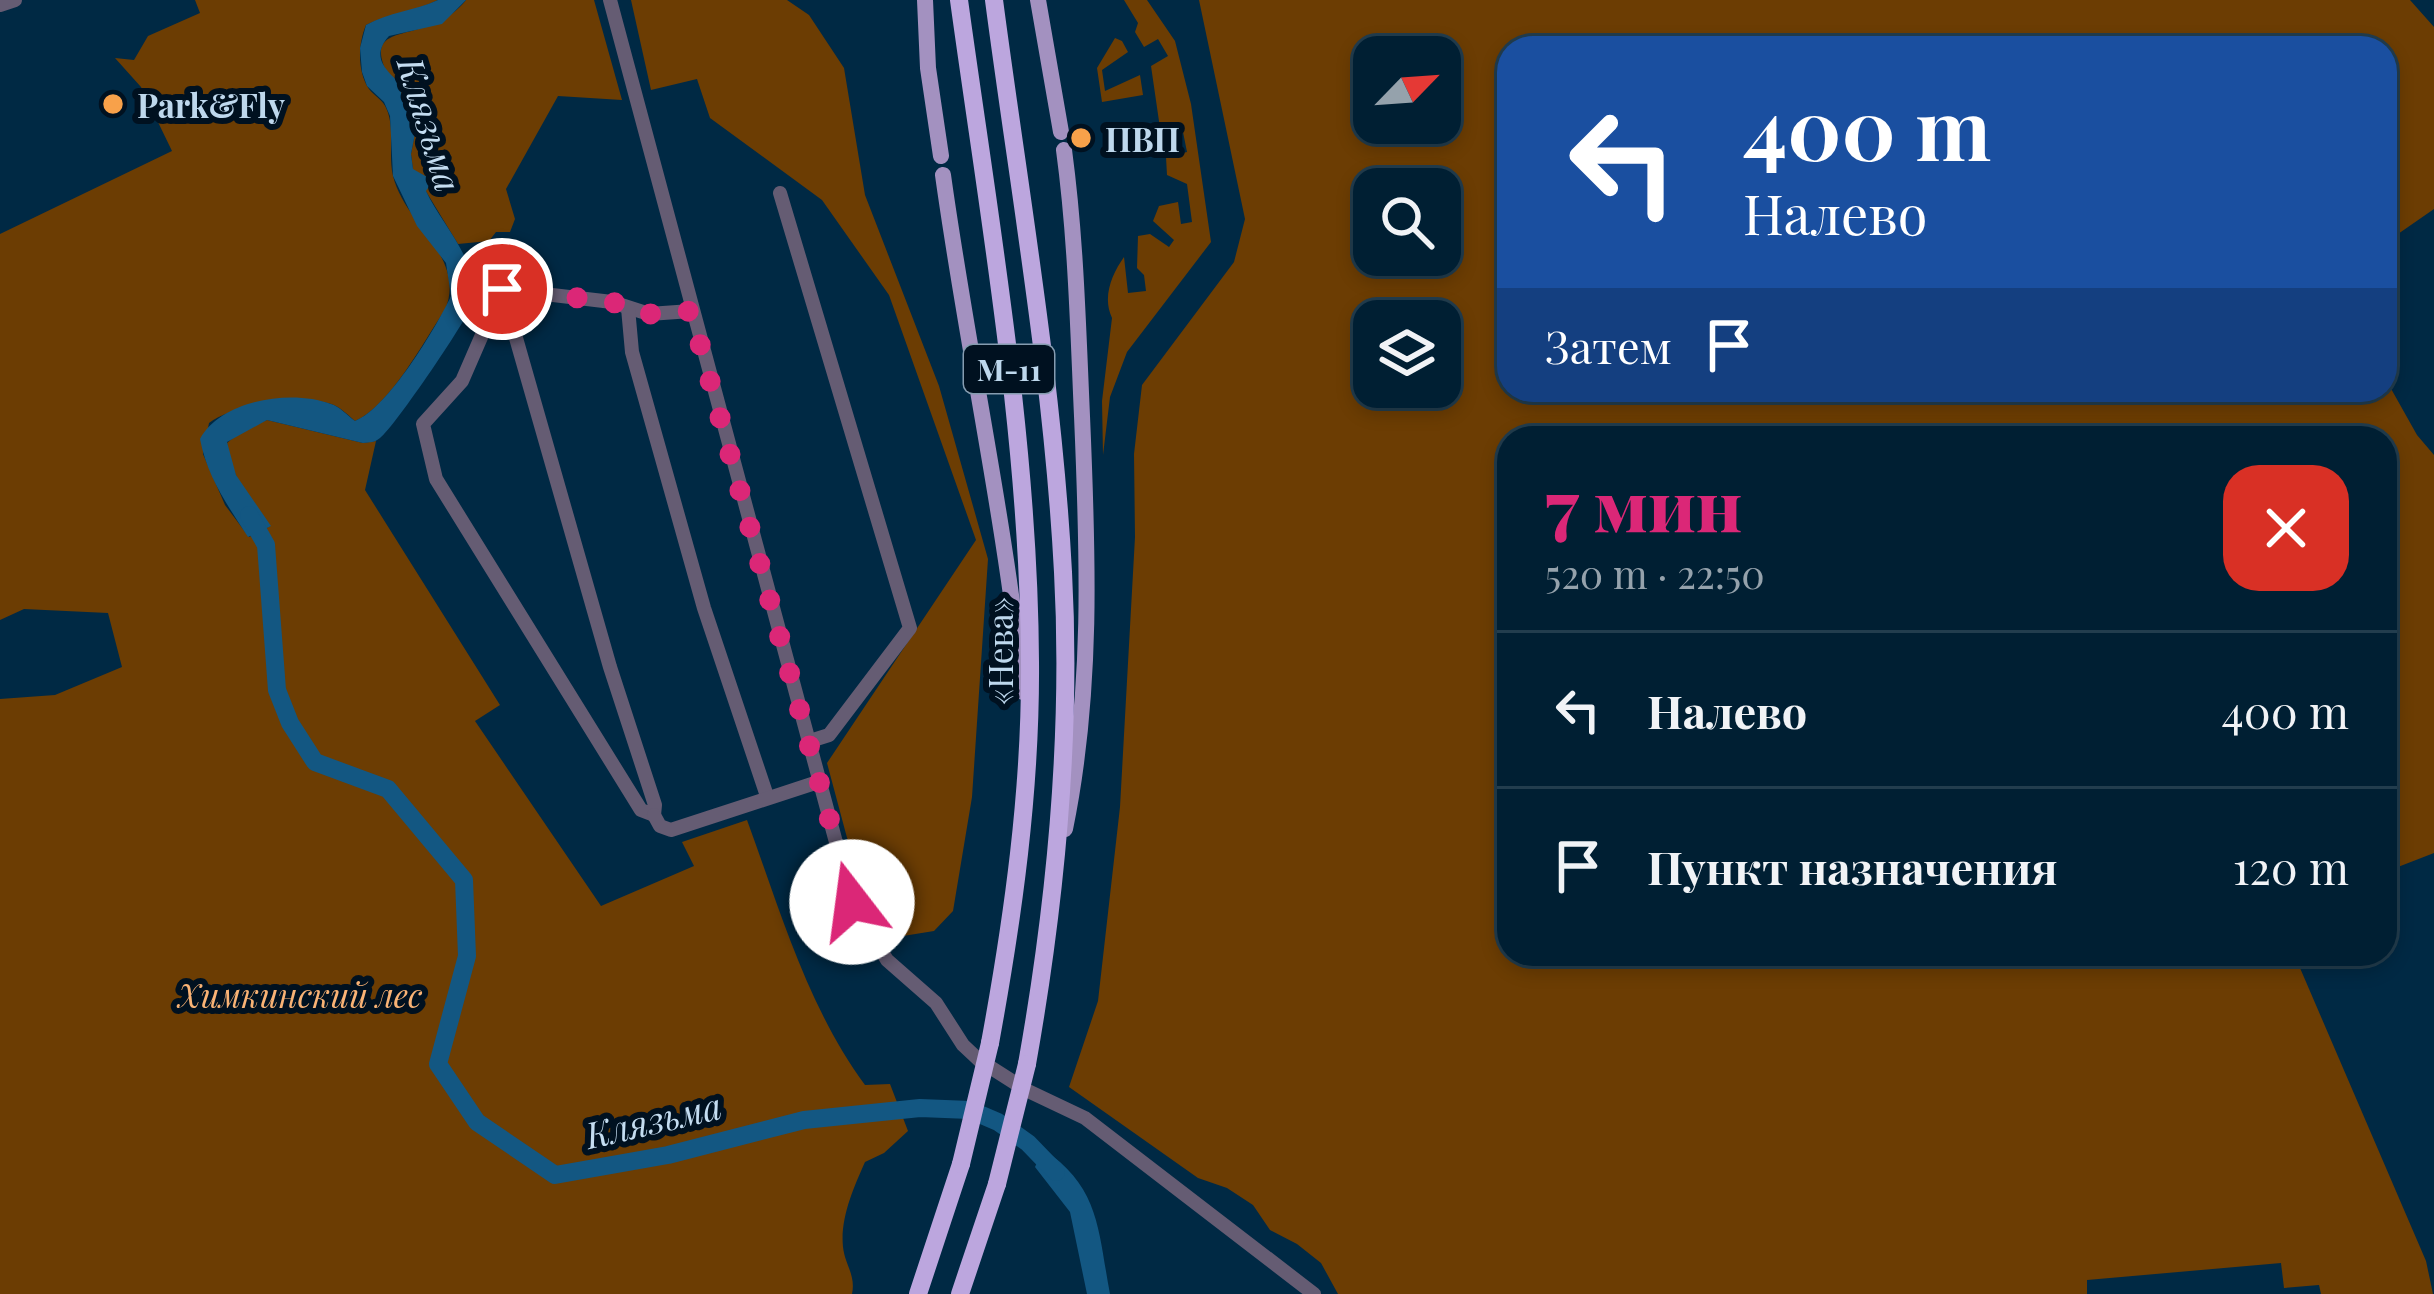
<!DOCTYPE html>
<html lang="ru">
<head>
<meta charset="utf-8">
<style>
	:root { --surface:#001f33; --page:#0e2c3f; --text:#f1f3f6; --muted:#95a2ac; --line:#223d4e; --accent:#db2777 }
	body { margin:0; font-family:"Playfair Display",serif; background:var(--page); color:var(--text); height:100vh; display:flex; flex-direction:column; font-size:45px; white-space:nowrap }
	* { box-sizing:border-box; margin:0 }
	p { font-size:39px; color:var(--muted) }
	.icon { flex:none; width:66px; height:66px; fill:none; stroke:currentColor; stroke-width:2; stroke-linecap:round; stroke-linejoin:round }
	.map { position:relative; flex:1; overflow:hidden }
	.panel { position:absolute; left:1497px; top:426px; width:900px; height:540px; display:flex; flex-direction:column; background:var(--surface); border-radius:36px; box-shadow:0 6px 18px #0003,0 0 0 3px var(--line) }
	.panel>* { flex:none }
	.top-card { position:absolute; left:1497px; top:36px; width:900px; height:366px; border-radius:36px; box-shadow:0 6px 18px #0003,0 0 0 3px var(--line); background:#1a4fa0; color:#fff; overflow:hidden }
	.needle { width:78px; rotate:65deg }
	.fabs { position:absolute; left:1353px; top:36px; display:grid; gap:24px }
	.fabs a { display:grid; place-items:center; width:108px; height:108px; border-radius:24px; background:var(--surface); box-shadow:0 6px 18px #0003,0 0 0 3px var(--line); font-size:60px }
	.pin { position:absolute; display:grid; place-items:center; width:102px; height:102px; color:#fff; margin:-51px; border:6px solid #fff; border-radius:50%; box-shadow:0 3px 12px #0007 }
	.me { position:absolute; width:132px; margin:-66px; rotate:345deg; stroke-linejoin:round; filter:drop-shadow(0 0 9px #0008) }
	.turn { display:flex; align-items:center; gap:42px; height:252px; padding:0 48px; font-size:54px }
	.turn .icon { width:156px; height:156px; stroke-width:2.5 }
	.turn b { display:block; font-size:84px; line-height:102px }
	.then { display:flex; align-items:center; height:114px; padding:0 48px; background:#0003; gap:24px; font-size:45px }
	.round { display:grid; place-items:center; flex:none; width:126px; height:126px; border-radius:36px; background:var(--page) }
	.headline { display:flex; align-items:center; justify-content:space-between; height:204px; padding:0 48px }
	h1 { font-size:72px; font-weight:800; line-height:90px; color:var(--accent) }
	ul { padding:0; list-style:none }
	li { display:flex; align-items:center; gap:36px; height:156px; padding:0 48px; border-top:3px solid var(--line) }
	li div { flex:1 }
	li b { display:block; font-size:45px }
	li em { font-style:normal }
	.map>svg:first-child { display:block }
	.green { fill:#6c3d03; fill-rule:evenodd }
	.water { fill:#135782 }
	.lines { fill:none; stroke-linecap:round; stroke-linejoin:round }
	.river { stroke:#135782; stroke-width:18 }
	.minor { stroke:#655c73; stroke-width:14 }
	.major { stroke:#a391c0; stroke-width:16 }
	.highway { stroke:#bca6de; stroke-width:18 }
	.highway-bridge { stroke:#bca6de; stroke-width:18 }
	.route { stroke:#db2777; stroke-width:21; stroke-dasharray:0 37.8 }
	.poi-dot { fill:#f8a14a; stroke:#001120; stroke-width:4.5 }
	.labels { text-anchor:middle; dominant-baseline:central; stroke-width:12; stroke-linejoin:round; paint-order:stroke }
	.shield { fill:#001120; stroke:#859cb0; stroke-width:3 }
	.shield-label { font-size:30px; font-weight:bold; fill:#bed8ed }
	.poi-label { font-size:33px; font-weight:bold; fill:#bed8ed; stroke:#001120; text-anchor:start }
	.street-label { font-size:33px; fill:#bed8ed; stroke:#001120 }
	.park-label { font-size:33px; font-style:italic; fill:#f9b375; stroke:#001120 }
	.water-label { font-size:36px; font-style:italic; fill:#c4ddf1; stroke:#001120 }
</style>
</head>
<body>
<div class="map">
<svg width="2434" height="1294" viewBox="0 0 2434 1294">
	<rect width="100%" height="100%" fill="#002944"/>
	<g class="green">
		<path d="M195,0H438C414,12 390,13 366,25C358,44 357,71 369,89C375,97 383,99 387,110C395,130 388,154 393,176C405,225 467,257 445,310C423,342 390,406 355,421C348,415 340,407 331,404C300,394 235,404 209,423L203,454L225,505L249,537L270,526C250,502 230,475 227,443L241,431L267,420L363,443L376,441L365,490L500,705L475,721L601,906L694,866L682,842L747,820C780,910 808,1008 865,1085L890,1084L908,1131L884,1153L865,1162C854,1187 840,1218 843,1247C845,1265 856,1275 852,1294H0V699L55,695L122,667L108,613L24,609L0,620V234L172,151L141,87L115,58L134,60L148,36L200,13Z"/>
		<path d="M466,0H594L622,100L558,96L506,189L515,219L510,232H496L489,241L458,244L413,170L411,154L417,122C331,0 420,58 466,0Z"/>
		<path d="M631,0H787L809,15L844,68L865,195L939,386L988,559L972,797L953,911L934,931L903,936L869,920L827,763L976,540L889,295L822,200L710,118L697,79L651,90Z"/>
		<path d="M1124,0H1147L1175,41L1191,104L1211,242L1127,352L1110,397L1103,455L1102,401L1112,318C1102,297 1112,274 1124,257L1128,293L1146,291L1144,275L1137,268L1138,236L1150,234L1169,247L1174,240L1153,221L1159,206L1178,202L1181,224L1192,222L1187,184L1167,175L1166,157L1187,152L1183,132L1161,135L1151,66L1168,56L1158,39L1144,47L1135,32L1138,23Z"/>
		<path d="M1199,0H2410L2434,27V209L2385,243V48H1509V390H2385V378L2417,435L2434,455V853L2385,872V438H1509V954H1855L1861,964L1877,963V954H2294L2426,1261L2433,1294H2321L2319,1285L2284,1288L2281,1263L2087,1280V1294H1338L1321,1263L1297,1244L1270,1230L1253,1205L1227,1188L1198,1178L1069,1087L1098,1001L1120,807L1135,537L1134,454L1142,385L1234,262L1245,219ZM1374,57H1440V123H1374ZM1374,189H1440V255H1374ZM1374,321H1440V387H1374Z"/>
		<path d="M1115,38L1122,41L1128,52L1102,70L1105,91L1140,75L1143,95L1102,102L1097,68Z"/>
	</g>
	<g class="water">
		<path d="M438,0H466L442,24L389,36C369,58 388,72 403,86L401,94L417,123L411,154L413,169L427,177L430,185L426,191C441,224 478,259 474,300C472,313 394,428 380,438C374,443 371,442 363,443L267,420L227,442L236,475L271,526L248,537C228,506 207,477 200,439C221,400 291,389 331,404C340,407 347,415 355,421C388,408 436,328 451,296L446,263L417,226L393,176L390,116L384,102L367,86L362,72L360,48L366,25C389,12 414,11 438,0Z"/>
		<path d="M1043,1149C1101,1188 1098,1232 1110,1294H1087L1070,1212L1035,1167Z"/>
	</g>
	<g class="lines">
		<path class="river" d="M249,515L266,545L277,690L290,723L315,762L388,789L464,880L467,956L438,1064L477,1122L555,1175L668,1155L804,1120L920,1108L970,1110L998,1122L1028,1143L1056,1172"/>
		<g class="minor">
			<path d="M610,0L852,902L887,960L936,1003L963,1045L979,1060L1026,1090L1085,1118L1314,1294"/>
			<path d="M0,5L15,0"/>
			<path d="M780,193L910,628L829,735L810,741"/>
			<path d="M502,289L610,667L655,805L654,815L641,810L436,479L423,424L462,381Z"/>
			<path d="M502,289L612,302L649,314L691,311"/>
			<path d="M628,308L632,352L704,608L767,796"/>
			<path d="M654,815L660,826L671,830L821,781"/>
		</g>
		<g class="major">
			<path d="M925,0L928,68L941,156"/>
			<path d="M1038,0L1061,132"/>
			<path d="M1064,150C1076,239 1078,327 1082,416C1088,555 1093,692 1065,829"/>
			<path d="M943,175C967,348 1005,518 1023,692"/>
		</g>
		<g class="highway">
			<path d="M959,0C989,219 1029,441 1030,662C1031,790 1013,918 990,1043"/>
			<path d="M994,0C1019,190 1053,381 1063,572C1072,738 1056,901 1027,1064"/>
			<path d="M918,1294L961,1164"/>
			<path d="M960,1294L997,1184"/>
		</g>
		<g class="highway-bridge">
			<path d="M961,1164L990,1043"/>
			<path d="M997,1184L1027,1064"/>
		</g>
	</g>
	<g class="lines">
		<path class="route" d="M502,289L612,302L649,314L691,311L852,902"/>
	</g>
	<g class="poi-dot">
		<circle cx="113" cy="104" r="12"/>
		<circle cx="1081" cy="138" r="12"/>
	</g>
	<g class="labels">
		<rect class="shield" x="964" y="345" width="90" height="48" rx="9"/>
		<g class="shield-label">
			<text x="1009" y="369">М-11</text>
		</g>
		<g class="poi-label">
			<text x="137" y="104">Park&amp;Fly</text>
			<text x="1105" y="138">ПВП</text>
		</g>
		<g class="street-label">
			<text transform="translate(999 651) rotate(-90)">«Нева»</text>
		</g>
		<g class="park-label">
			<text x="300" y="994">Химкинский лес</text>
		</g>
		<g class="water-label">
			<text transform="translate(431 124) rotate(73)">Клязьма</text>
			<text transform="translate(653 1119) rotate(-13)">Клязьма</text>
		</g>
	</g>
</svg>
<div class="fabs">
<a><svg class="needle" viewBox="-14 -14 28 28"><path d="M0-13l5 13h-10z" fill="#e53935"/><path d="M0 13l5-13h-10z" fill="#95a2ac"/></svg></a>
<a><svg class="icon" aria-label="search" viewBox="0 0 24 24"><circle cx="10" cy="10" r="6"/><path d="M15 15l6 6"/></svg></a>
<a><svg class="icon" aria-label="layers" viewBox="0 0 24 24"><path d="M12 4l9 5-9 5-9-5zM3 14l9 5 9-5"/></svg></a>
</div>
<div class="pin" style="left:502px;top:289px;background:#d93025"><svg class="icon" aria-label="arrive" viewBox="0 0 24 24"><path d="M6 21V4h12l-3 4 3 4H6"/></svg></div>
<svg class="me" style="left:852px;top:902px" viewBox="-20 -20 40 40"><circle r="19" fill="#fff"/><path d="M0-13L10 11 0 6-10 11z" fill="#db2777"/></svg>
<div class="top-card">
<div class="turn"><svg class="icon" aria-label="left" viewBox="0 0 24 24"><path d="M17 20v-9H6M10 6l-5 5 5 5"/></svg><div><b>400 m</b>Налево</div></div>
<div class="then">Затем<svg class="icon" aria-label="arrive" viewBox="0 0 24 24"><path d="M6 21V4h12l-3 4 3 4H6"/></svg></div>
</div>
<section class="panel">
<div class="headline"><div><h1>7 мин</h1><p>520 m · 22:50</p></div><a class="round" style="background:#d93025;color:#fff"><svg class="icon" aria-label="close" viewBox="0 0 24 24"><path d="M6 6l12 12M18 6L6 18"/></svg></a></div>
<ul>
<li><svg class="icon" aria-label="left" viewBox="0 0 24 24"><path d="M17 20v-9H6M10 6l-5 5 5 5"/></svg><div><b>Налево</b></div><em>400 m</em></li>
<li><svg class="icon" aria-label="arrive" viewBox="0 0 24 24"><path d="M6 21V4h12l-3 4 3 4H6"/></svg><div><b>Пункт назначения</b></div><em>120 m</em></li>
</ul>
</section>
</div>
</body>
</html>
